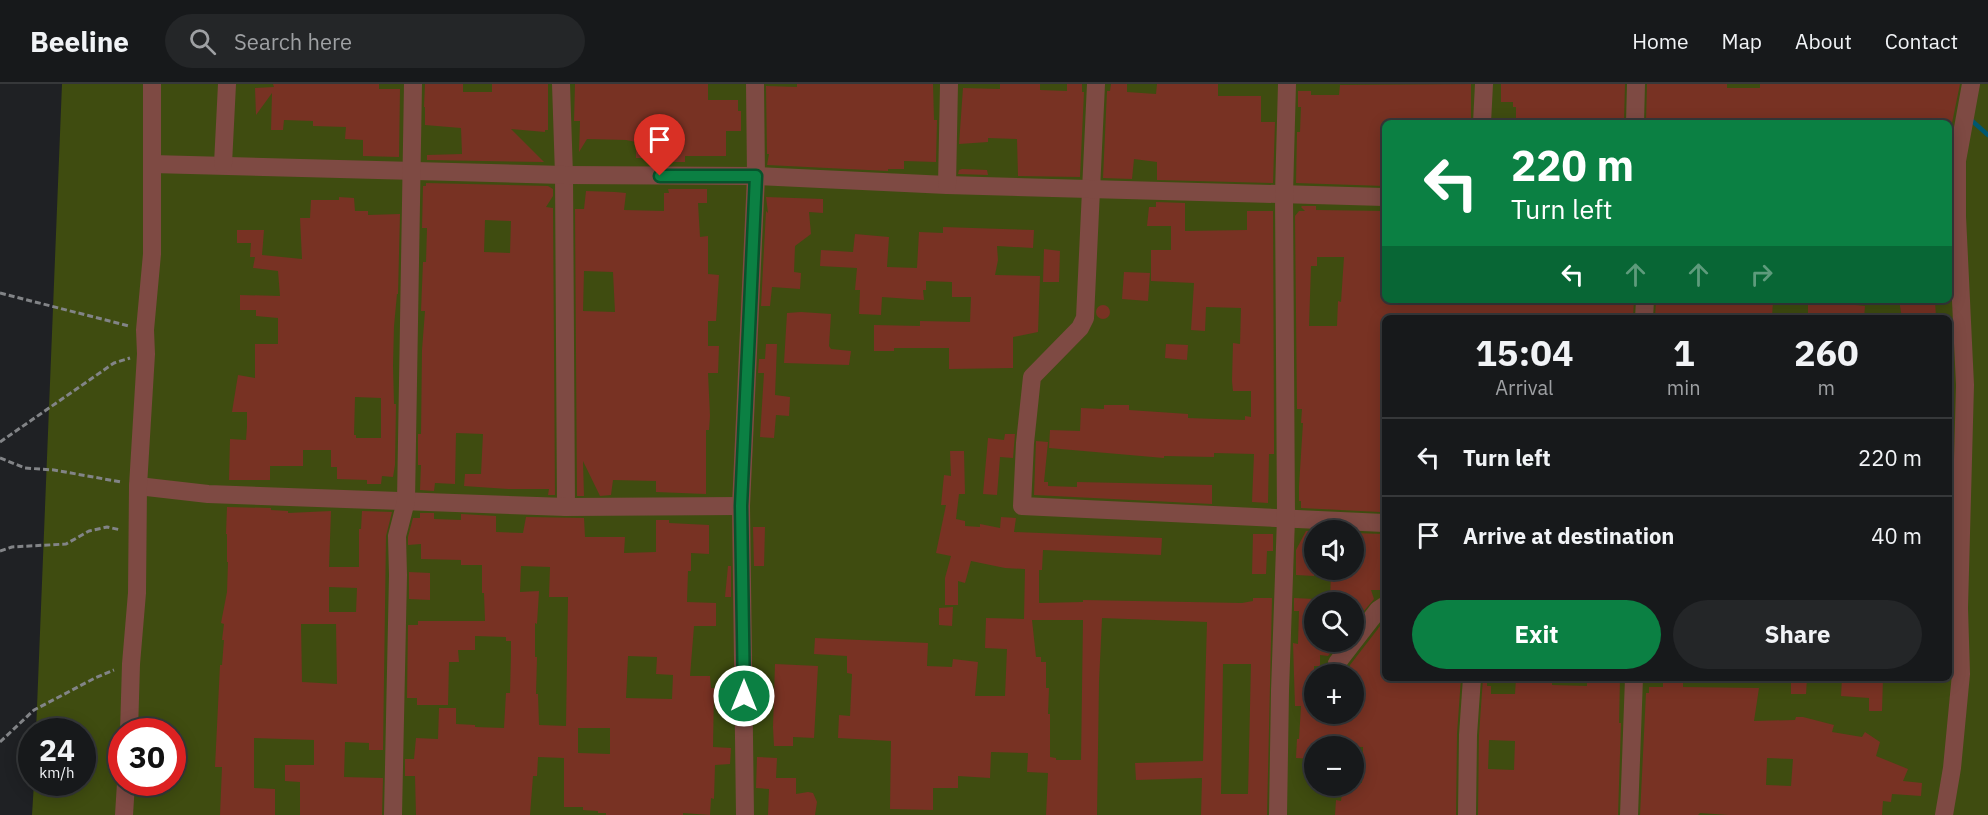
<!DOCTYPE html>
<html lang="en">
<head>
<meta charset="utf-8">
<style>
	:root { --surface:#17191b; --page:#242628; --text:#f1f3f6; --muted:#9ea0a3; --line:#36383a; --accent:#0b8043 }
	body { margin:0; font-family:"IBM Plex Sans",sans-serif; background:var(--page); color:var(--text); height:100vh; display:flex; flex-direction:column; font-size:22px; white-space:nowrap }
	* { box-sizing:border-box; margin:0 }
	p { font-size:20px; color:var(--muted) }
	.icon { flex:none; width:33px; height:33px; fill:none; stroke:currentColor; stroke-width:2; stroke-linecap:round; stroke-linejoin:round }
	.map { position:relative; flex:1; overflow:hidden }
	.drawer { position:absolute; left:1382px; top:231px; width:570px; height:366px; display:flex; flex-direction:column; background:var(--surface); border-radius:9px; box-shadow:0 3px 15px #0003,0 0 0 2px var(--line) }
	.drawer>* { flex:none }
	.hud { position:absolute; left:1382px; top:36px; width:570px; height:183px; border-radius:9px; box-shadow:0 3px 15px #0003,0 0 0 2px var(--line); background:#0b8043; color:#fff; overflow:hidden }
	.tools { position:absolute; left:1304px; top:436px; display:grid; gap:12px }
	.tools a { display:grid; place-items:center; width:60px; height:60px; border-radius:50%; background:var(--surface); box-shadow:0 3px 15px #0003,0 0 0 2px var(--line); font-size:30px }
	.speed { position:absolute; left:18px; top:634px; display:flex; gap:12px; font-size:30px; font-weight:700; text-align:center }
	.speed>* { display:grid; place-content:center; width:78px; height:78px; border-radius:50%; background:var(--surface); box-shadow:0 3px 15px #0003,0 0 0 2px var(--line); line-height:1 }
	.speed small { font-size:15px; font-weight:400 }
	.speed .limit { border:9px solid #d22; background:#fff; color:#111 }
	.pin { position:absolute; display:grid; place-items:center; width:51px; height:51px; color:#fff; margin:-62px -26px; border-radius:50% 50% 50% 0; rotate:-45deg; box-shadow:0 0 6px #0007 }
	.pin .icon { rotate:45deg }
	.me { position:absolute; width:66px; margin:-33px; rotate:0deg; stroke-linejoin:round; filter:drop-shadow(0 0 4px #0008) }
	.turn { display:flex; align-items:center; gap:21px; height:126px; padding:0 30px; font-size:27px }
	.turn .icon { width:78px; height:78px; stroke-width:2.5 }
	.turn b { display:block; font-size:42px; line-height:51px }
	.lanes { display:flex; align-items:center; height:57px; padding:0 30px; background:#0003; justify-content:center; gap:30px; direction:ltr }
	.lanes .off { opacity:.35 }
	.eta { display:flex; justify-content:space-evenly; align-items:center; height:102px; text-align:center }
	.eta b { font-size:36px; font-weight:700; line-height:42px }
	.primary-button { display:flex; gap:12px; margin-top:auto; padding:12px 30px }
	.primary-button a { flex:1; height:69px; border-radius:36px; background:var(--accent); color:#fff; font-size:24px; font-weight:700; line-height:69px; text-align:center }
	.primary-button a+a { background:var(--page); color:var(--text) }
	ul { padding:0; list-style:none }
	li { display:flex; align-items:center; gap:18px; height:78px; padding:0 30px; border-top:2px solid var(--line) }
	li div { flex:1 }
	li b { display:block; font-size:22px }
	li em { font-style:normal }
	header { display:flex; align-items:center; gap:36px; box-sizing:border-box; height:84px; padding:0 30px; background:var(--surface); border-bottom:2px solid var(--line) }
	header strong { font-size:28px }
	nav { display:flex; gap:33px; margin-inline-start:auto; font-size:21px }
	.search { width:420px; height:54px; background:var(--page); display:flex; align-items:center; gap:15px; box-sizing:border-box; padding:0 21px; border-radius:33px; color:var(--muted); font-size:22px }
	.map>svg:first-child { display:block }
	.green { fill:#3f4c10; fill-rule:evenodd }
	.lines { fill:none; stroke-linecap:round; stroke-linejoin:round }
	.stream { stroke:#00576f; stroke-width:4.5 }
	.building { fill:#783223; fill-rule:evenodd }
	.path { stroke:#828487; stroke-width:3; stroke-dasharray:6 3; stroke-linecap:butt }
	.minor { stroke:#7e4a43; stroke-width:18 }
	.route-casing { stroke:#07532c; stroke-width:15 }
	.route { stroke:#0b8043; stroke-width:10 }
</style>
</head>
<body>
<header>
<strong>Beeline</strong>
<div class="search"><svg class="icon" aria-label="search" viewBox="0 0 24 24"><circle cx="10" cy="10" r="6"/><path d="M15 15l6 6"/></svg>Search here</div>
<nav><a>Home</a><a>Map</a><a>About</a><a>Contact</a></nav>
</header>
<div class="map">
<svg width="1988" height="731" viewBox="0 0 1988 731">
	<rect width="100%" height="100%" fill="#1f2124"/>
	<path class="green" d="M62,0H1988V731H32L34,699H82V648H36ZM1384,39H1948V216H1384ZM1384,234H1948V594H1384ZM1314,447H1353V486H1314ZM1314,519H1353V558H1314ZM1314,591H1353V630H1314ZM122,648H172V699H122ZM1314,663H1353V702H1314Z"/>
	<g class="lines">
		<path class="stream" d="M1970,35L1988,51"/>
	</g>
	<g class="building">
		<path d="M273,0H379V5H400L399,73L363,72V56L345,55L346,43L313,42V37L284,36L283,46H271L272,9L256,31L255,4L274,3Z"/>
		<path d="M425,0H463V8H492V0H548V46H545V48L511,45L544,78L427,76V71L462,70L461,44L425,41V23H424Z"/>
		<path d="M575,0H708V16H738V27H741V47H726V72H685V78H648V74H636V58L626,56L587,55L579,68L580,37H574Z"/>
		<path d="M797,0H933L934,36H937L936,78L904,77V85H888V87L767,81L769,70H767L766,2L797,3Z"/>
		<path d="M1000,0H1040V6L1067,7V0H1082V8H1084L1080,93L1018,92L1017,55L988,54V58L959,60L963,4L1000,5Z"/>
		<path d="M1111,0H1127V8L1156,10L1157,0H1218V12H1261V38H1275L1273,99L1157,96V78L1134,75L1132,95L1103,94L1107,7H1110Z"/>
		<path d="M1471,0V39H1384V102L1296,99L1297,48H1300L1301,23H1298V7H1311V11H1339L1340,1Z"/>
		<path d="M1501,0H1625L1624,37L1617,36V39H1516V23H1513V18H1501Z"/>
		<path d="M1647,0H1727V4H1760V0H1960L1952,39H1940V35H1908V39L1732,37L1654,39L1646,38Z"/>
		<path d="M962,85L987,86L988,91L958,90L959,86Z"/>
		<path d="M426,99L548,102L553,105V112L546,123L553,124L555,411H548L549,405H508L464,402L465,390H481L483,350L456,349L455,400L435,399L434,407L420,406L421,381H418V350H421L422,266L425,227H421L423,178H426L427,144H422L423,102H426ZM485,136L511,137L510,169L484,168Z"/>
		<path d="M668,105H707V119H698L700,153L708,152V190L719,191L716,237H708V262H719L718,289H708L710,332L709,346H706V410L656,408V397L613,396L611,411L600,412L583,377L584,412H577L575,125H584L586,107L615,108L626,109L624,126L664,127V109H669ZM584,187L613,188L615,228L583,227Z"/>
		<path d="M339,113L354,114L355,127H368V131L400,130L398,210H397L394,242L393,282L394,320H396L395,381L393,393L382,392L381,400H367V396L337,395V383H331V366H303V382H270V396H229L230,355L246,356L247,342V328H232L238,291L255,294V260H278V234L256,232V226H240V211L280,212L278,187L253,184L255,173H250L251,159H237V146H264L262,171L302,175L300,134H310L311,116H339ZM355,313L381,314V354H356V351H354Z"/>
		<path d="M766,113L823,115V129L809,128L811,150L795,162L794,188L801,189L800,205L772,203L770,222H761L766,127L768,129Z"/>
		<path d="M1156,118L1185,119V147L1247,146V127H1273L1274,355V370H1269L1268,419L1252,418L1254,370L1214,369V373L1164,372V374L1049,364L1050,346L1080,347L1081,324L1104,325V321H1129V326L1188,330V334L1245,336V332L1251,333V307H1233L1232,297L1233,259L1240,260L1241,224L1206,223L1205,247L1191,246L1194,199L1151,197V166H1171V142H1147L1149,123H1156Z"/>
		<path d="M1302,122H1316V126L1384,127V216H1634L1633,234H1384V411H1381L1380,428L1301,424V417H1299V402L1303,339H1301L1302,325H1297L1295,132L1299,127H1305L1301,123ZM1317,173H1344L1341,218L1338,217L1337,242H1309L1311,182H1317Z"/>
		<path d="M943,143L1034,146L1033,164L997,162L998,176L995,191L1040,192L1038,248L1013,253V284L949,285V264H894V267H874V241L920,242V237L970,238L971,213H952V198L926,197V206H923L924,216L882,213L881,231L859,230L860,206H855L857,184L820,182L821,166L853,168L855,150L889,153L887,183L917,184L919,148L943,149Z"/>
		<path d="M1044,165L1060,167L1059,198H1043Z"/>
		<path d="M1124,188L1150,189L1148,217L1122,215Z"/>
		<path d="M1656,216H1773L1772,234H1655Z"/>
		<path d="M1808,216L1865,222L1864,234H1808Z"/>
		<path d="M1899,216H1935L1936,234H1902Z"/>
		<circle cx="1103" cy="228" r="7"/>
		<path d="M801,228L831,230L829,262L831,265L851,267L849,281L784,279L787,229Z"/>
		<path d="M766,260H777L775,311L790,313L789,332L776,331L774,354L760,353L764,289H758L759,275H765Z"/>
		<path d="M1166,260L1188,261L1187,276L1165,274Z"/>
		<path d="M1005,350H1015L1013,374L1000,373L997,411L983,410L988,354L1004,356Z"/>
		<path d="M1036,357L1048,358L1044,398H1048V402L1077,403V398L1212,401V420L1034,411Z"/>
		<path d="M950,367H964L965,410H959L956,435L965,437V442L980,443V440L1000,444L1001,433L1016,434L1014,448L1162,454L1161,471L1043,466L1042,486H1039V519L1083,518V516L1242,519L1253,517V514H1272L1267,731H1201L1202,694L1136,696L1135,679L1203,677L1207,538L1102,534L1099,598L1097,731H1046L1048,689L1027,688L1028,669L991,668L990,694L958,692V704H933V726L890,725L891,657L838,654L839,631L850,632L852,590L847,589V572L814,570L815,554L928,559L927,582L952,583L953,575L978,578L975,612H1005L1007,565L985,564L986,534L1024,535L1025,485L1005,484L971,477L965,499L958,497V521H945V494L951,472L936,469L946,421H941L944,391L951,392ZM1032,536H1083L1081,676H1056V674L1050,673V630H1048L1049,604H1046V578H1041V573H1036ZM1223,580H1251L1248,710H1221Z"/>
		<path d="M227,423L271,424V426L288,427V429L331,427L329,483H359V445H361L362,427L392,428L386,452L383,666H369V659L345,658L344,693L383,694L382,731H300V698L285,697V681H314V656L254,654V704L275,705V731H220L222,683H215L220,581H222L224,556H222L224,540L221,539L227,508L228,478H227V450H226ZM329,503L357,504L356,528H329ZM301,540H336L337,600L302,598Z"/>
		<path d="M420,429H434V435L461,436V430L496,432V448L523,449L526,433L584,434L585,453H625L624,469L656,468V436H669V439L709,441V470L691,469V487H688L687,518L716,519V542H694L690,592H710L711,604H714L713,663L731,664L730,680L715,681L714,715L711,714L710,731L683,729V731H606V729H598V727L583,726V723H564V674L538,673L537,692H533L530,731H416L415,692H405V675H414L416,654L438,655L439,624H456V640L475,641V643L504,644L506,609H510L511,571V557H506V553L475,552V566H458L459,578H449L448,621H417V614H407L408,541H418V537H485L484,509H482V481H461V476L421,475V460L408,461V453L413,434H420ZM521,482L550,483L549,513H568L566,642L539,641L538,610H536L537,573H535V539L537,540L539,507L520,508ZM628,572L657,573L656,590L673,591L672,615L626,614ZM578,644H610V670L578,669Z"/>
		<path d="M753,443H765L764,482H754Z"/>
		<path d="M1306,447H1315L1314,492L1296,491V466Z"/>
		<path d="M1353,449L1384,450V506H1371L1374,515L1353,540V519H1330L1331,486H1353Z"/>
		<path d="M1253,450H1273V467H1267L1266,490H1252Z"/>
		<path d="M728,482H731V513H725Z"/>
		<path d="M409,488L430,489V516L409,515Z"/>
		<path d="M1294,514L1314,515V559H1321L1320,564L1339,558L1328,572L1320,571V582H1314V630H1353V591H1349L1350,581L1384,537V594H1461L1457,650L1456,731H1335L1336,716L1341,717L1343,702H1353V697L1362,699L1363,663L1316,662L1314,663V675L1296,674L1297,655H1299L1301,622H1295L1293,559L1298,560L1299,527H1294Z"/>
		<path d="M953,523L952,542L939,541V524Z"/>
		<path d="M775,580L818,582L814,654L793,653V662H774L773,643Z"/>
		<path d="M1483,594H1487V602H1491V610H1515L1516,594H1552V601L1587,602V595L1620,594L1619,639H1621L1618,731H1478L1479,651ZM1489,656L1515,657L1514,686L1488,685Z"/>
		<path d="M1791,594H1807L1806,610H1791Z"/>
		<path d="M1842,594H1883L1882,627H1869V614L1841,612Z"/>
		<path d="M1663,598H1683V603L1759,604L1754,637L1795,636L1796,633H1803L1834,641L1832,648L1862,653L1865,648L1880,658L1876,672L1908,685L1903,697L1922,699L1921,712L1892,710L1891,718L1883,717L1882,731H1728L1700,729L1698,731H1640L1646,609H1649V603H1663ZM1767,674L1793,675L1791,702L1766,701Z"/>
		<path d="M757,673L777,674L776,694H796V710L808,708L813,709L817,718L815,731H768L769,705L756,704Z"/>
	</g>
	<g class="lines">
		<g class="path">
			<path d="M0,209L129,242"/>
			<path d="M0,358L114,279L130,274"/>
			<path d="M0,374L25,384L54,386L121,398"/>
			<path d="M0,467L12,463L66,460L89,447L107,443L121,446"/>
			<path d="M0,658L34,626L95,594L114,586"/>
		</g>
		<g class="minor">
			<path d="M561,0L564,91L566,423"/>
			<path d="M1096,0L1085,234L1080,244L1032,293L1025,359L1022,422L1384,439"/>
			<path d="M1482,39L1484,0"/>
			<path d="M1635,39L1636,0"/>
			<path d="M152,80L564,91L756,92L947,101L1384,113"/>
			<path d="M223,80L227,0"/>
			<path d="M947,101L949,0"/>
			<path d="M1644,234L1645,216"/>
			<path d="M138,402L208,410L566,423L741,422"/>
			<path d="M1337,579L1378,526L1384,522"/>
			<path d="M129,648L131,580L137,509L138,402L146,270L145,246L152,170V0"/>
			<path d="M124,731L126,699"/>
			<path d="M393,731L398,491L397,452L406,417L413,0"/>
			<path d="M745,731L741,422L756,92L755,0"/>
			<path d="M1278,731L1280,607L1286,434L1284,110L1287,0"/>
			<path d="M1467,731L1468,651L1472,594"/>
			<path d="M1629,731L1634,594"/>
			<path d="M1944,731L1952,684L1961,590L1959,524L1965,301L1957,132V77L1971,0"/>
		</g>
	</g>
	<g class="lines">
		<defs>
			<path id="route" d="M660,92H756L741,422L744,612"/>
		</defs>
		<use href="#route" class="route-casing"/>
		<use href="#route" class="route"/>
	</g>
</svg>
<div class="tools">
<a><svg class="icon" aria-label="sound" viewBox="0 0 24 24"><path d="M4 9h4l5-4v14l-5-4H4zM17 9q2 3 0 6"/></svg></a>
<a><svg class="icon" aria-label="search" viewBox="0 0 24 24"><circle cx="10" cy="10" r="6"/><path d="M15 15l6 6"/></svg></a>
<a>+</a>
<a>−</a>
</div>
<div class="speed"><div>24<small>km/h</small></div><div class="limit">30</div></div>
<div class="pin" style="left:660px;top:92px;background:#d93025"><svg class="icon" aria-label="arrive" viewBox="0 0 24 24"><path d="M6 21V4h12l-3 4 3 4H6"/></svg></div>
<svg class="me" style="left:744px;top:612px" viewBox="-20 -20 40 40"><circle r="17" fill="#0b8043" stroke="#fff" stroke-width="3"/><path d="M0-11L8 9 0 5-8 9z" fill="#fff"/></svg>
<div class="hud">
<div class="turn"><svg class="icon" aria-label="left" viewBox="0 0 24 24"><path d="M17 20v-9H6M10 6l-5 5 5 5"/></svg><div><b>220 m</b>Turn left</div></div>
<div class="lanes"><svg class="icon" aria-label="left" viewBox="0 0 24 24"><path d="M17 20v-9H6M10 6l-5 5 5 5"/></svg><svg class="icon off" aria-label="ahead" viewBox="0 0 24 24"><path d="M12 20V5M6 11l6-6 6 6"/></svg><svg class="icon off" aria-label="ahead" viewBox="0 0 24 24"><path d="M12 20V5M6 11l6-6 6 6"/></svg><svg class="icon off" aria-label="right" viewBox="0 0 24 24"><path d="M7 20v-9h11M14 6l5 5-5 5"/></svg></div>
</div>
<section class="drawer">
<div class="eta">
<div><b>15:04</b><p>Arrival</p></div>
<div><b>1</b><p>min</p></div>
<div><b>260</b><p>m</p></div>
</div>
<ul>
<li><svg class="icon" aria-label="left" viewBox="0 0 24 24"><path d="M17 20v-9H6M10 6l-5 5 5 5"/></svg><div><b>Turn left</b></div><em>220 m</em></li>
<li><svg class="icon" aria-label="arrive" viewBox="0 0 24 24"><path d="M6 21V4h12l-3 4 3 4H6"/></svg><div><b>Arrive at destination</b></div><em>40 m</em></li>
</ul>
<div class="primary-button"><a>Exit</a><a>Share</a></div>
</section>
</div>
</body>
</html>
